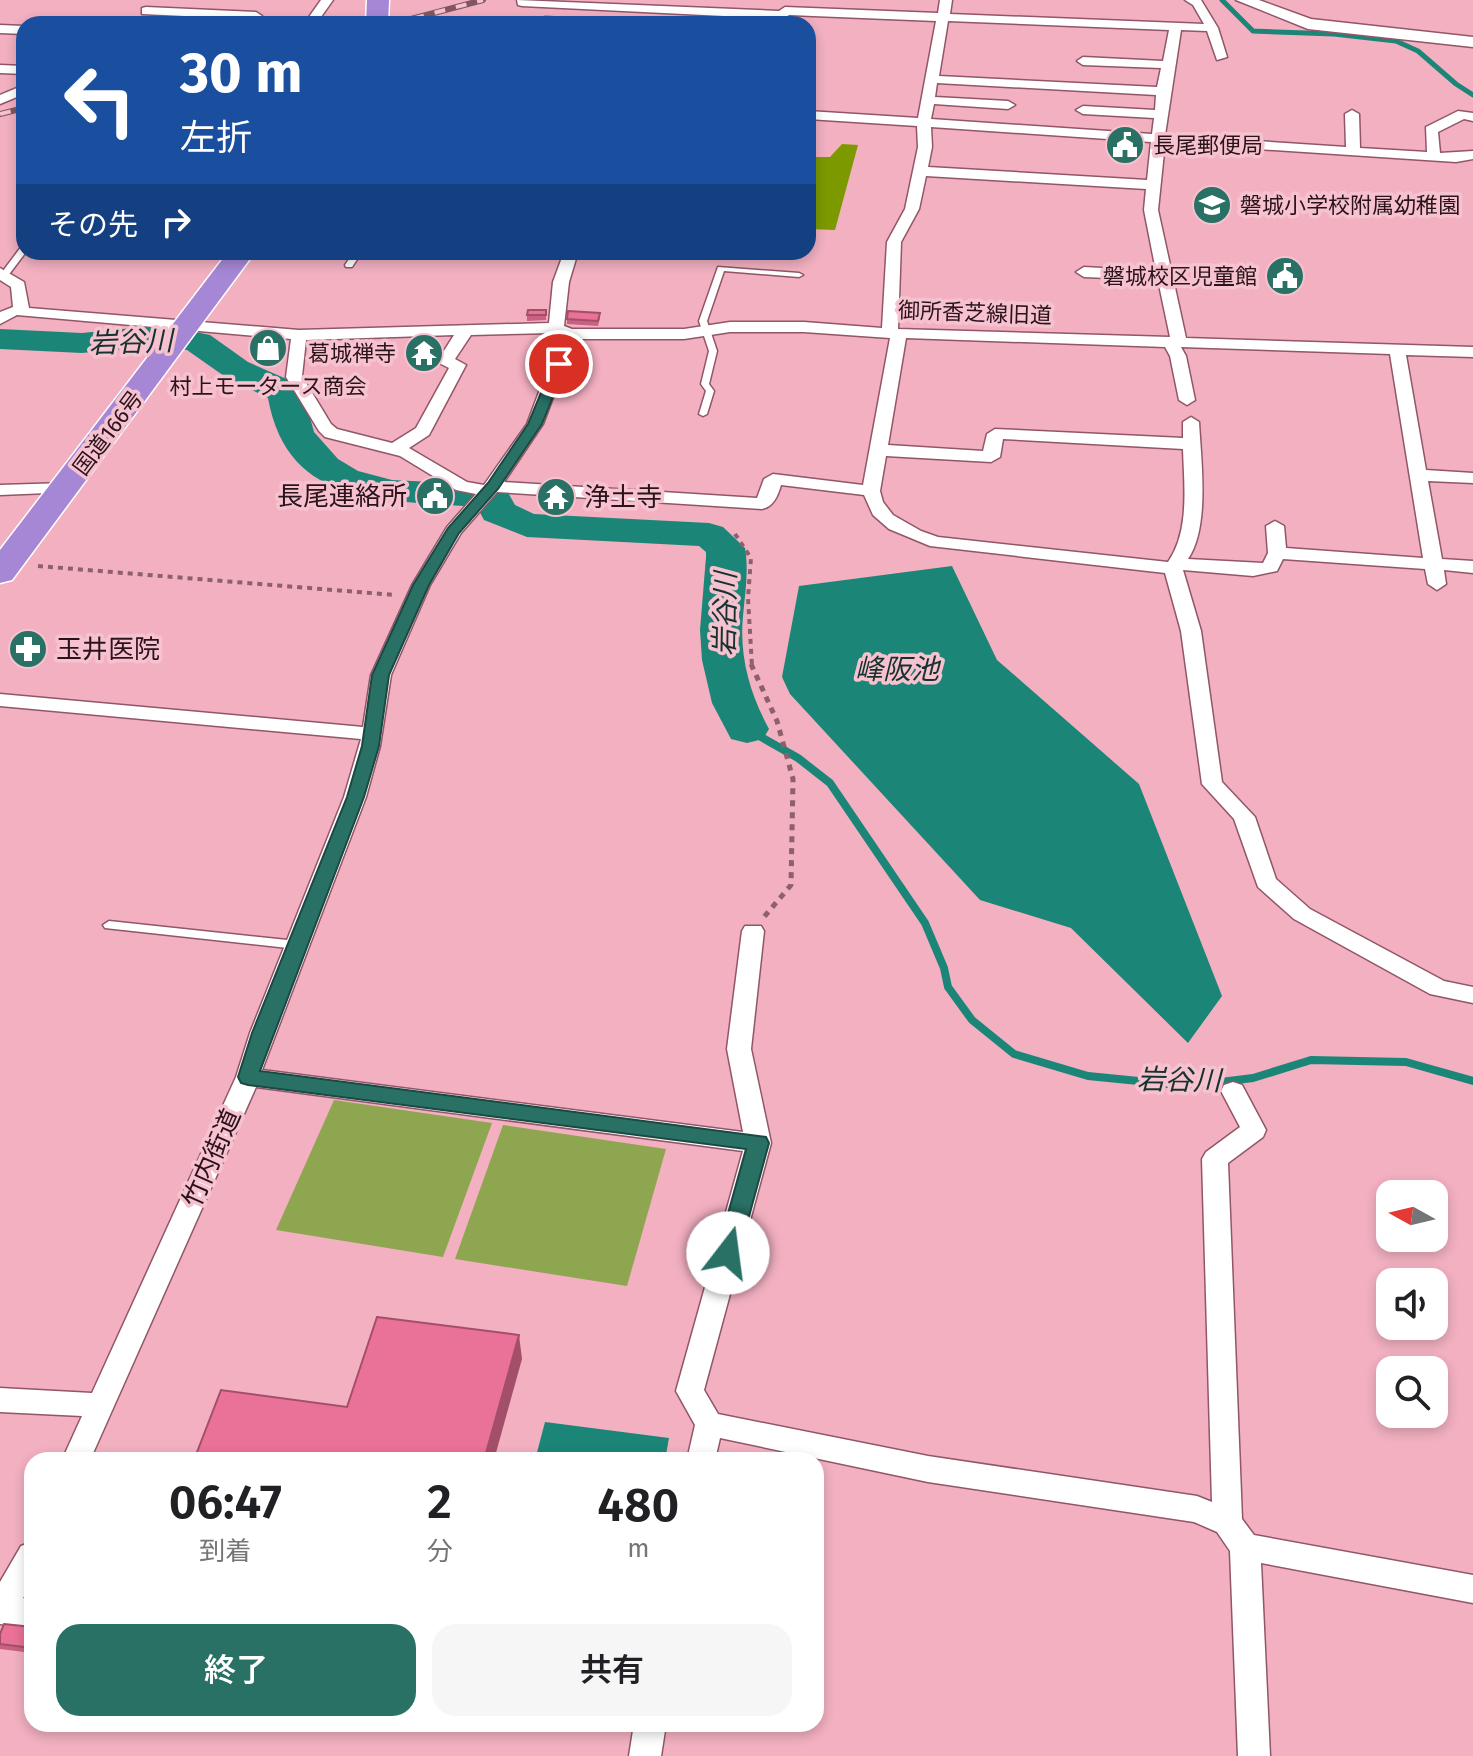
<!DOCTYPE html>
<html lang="ja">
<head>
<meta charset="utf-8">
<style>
	:root { --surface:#fff; --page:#f6f6f6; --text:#202124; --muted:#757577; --accent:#297065 }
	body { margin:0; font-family:"Fira Sans","Noto Sans JP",sans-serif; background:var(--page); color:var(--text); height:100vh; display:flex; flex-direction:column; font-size:30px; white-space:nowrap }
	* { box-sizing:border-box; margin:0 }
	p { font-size:26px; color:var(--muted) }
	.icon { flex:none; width:44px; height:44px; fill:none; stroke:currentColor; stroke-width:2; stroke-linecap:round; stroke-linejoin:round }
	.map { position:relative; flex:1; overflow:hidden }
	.side { position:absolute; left:24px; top:1452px; width:800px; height:280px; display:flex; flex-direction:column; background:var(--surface); border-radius:24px; box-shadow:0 4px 12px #0003 }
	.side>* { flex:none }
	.banner { position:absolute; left:16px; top:16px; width:800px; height:244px; border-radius:24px; box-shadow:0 4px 12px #0003; background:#1a4fa0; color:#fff; overflow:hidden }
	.needle { width:52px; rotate:278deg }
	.tools { position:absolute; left:1376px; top:1180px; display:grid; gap:16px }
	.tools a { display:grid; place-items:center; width:72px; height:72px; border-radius:16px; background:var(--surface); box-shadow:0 4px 12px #0003; font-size:40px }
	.pin { position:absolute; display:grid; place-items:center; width:68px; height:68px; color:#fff; margin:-34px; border:4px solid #fff; border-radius:50%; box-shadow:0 2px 8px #0007 }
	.me { position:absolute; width:88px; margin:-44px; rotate:15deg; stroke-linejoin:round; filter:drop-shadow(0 0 6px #0008) }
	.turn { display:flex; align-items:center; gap:28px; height:168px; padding:0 32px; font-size:36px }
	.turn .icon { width:104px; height:104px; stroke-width:2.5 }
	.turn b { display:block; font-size:56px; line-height:68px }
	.then { display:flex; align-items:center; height:76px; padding:0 32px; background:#0003; gap:16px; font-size:30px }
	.eta { display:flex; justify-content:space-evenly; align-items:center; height:136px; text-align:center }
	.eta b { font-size:48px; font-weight:600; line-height:56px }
	.primary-button { display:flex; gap:16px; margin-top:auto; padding:16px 32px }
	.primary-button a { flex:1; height:92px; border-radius:24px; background:var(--accent); color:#fff; font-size:32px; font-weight:600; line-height:92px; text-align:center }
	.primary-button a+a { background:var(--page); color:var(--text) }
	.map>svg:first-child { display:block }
	.green { fill:#8fa651 }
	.forest { fill:#7d9900 }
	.water { fill:#1b8577 }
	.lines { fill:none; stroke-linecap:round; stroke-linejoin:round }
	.stream-far1 { stroke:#1b8577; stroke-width:5 }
	.stream { stroke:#1b8577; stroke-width:8 }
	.river { fill:#1b8577; fill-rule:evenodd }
	.lane-casing { stroke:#915667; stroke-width:3 }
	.street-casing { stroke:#915667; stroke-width:3 }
	.secondary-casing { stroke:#915667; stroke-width:3 }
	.highway-casing { stroke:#fff; stroke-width:3 }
	.path-far1 { stroke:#8c606c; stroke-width:4; stroke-dasharray:5 5; stroke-linecap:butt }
	.path { stroke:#8c606c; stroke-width:5; stroke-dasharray:6 6; stroke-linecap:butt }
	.lane { fill:#fff; fill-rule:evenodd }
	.street { fill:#fff; fill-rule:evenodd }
	.secondary { fill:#fff; fill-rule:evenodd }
	.highway { fill:#a687d5; fill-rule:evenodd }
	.rail-casing { stroke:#805662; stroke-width:6 }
	.rail { stroke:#f7c2cf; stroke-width:4; stroke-dasharray:11; stroke-linecap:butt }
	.wall { fill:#c96182 }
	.shaded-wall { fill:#a44f6a }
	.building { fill:#ea7197; stroke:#a44f6a; stroke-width:2 }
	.route { fill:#297065; stroke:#1b4942; stroke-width:2 }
	.labels { text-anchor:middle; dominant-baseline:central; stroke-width:7; stroke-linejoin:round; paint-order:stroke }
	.far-poi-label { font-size:22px; fill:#2a131a; stroke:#f7c2cf; text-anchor:start }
	.far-street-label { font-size:22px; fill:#2a131a; stroke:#f7c2cf }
	.poi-label { font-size:26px; fill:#2a131a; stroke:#f7c2cf; text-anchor:start }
	.street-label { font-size:26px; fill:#2a131a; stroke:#f7c2cf }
	.water-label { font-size:28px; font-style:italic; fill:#15322e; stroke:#f7c2cf }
</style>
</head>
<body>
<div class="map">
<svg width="1473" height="1756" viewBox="0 0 1473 1756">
	<rect width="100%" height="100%" fill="#f2b0c1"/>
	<g class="green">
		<path d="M334,1100L492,1123L443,1257L276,1230Z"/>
		<path d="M503,1125L666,1149L627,1286L455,1259Z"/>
	</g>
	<path class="forest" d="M842,144L858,145L835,230L808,229V157H830Z"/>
	<g class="water">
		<path d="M952,566L997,660L1139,784L1222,996L1188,1043L1071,928L980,900L790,694L782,677L799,586Z"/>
		<path d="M545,1422L669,1438L665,1460H535Z"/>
	</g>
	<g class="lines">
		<path class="stream-far1" d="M1222,0L1253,31L1334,34L1396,41L1418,51L1456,84L1473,95"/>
		<path class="stream" d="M747,729L798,758L830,783L925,923L944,968L948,987L972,1020L1014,1054L1088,1076L1189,1086L1253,1078L1311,1060L1406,1062L1473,1081"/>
		<path class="river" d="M163,325L210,335L248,362L298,384L303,392L314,432L338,459L358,471L392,480L492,485L506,489L515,505L534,514L709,523L723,527L745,548C749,571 745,593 743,616C739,656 750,694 769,729L763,739L747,743L731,739L712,703L702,660L700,630L706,557V552L699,546L527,537L484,520L477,507C388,499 288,510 268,398L224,376L187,350L163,345L82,353L0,349V329L82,333Z"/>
		<defs>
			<g id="lane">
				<path d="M21,247H24V252H26L7,277H1L0,275Z"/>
				<path d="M354,252H362L352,267H346L345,265Z"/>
				<path d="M718,267L799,273L803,275L799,277L724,271L707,321L717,351L709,384L714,391L707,414L703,416L699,414L706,391L701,384L709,351L699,321Z"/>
				<path d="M109,921L297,941L303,945L297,949L105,928L103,925Z"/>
			</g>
			<g id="street">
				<path d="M321,0H333L316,24H304Z"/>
				<path d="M517,0L779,11L785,7L938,13L940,0H952L950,14L1204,24L1193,5L1185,0H1201L1218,28L1227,57L1217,60L1207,31L1181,30L1165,135L1346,147L1345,114L1352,110L1359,114L1360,148L1427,152L1426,127L1458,111L1473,113V121L1464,119L1438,132L1440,153L1473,151V159L1456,162L1165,143L1158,210L1186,338L1473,347V357L1406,355L1426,470L1473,473V483L1428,481L1442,559L1473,561V573L1444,570L1446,584L1437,590L1428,584L1425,569L1283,559L1277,571L1253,576L1183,570L1201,631L1222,782L1255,817L1276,879L1310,909L1444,981L1473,987V1003L1430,994L1294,919L1258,887L1234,819L1202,784L1181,631L1165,573L930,546L889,529L873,515L864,495L781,485C778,496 773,507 762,509L497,492L461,533L430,585L391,675L380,746L366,797L262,1070L743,1132L727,1049L742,931L745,926H761L764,931L751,1049L771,1143L704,1390L718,1414L928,1456L1197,1496L1212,1502L1202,1159L1206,1152L1240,1127L1221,1091L1224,1085L1233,1082L1242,1085L1266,1130L1263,1137L1228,1163L1242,1519L1254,1535L1473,1575V1603L1261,1563L1270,1756H1238L1230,1551L1217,1532L1194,1522L928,1482L720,1438L715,1460H687L695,1425L676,1391L743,1151L256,1087L90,1460H62L82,1416L0,1412V1388L92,1393L236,1077L250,1033L344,797L361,739L0,706V694L363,727L371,675L412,585L447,527L476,494L456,490L400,456L325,437L319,431L286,377L291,339L17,315L0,324V312L13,307L11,287L0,280V268L24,282L29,308L299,330L549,323L553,282L564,252H578L569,282L564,326L572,329H684L730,322H804L882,328L887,242L905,209L918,147L917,126L808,119V111L918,118L936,21L789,15L783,19L522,6L518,5ZM948,21L1169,30L1163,61L1083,57L1077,61L1083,65L1161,68L1157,87L939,76ZM937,83L1156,95L1155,110L1083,106L1076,110L1083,114L1154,118L1152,134L931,119L934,104L1008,109L1015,105L1008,101L935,97ZM931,127L1151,142L1147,180L928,167L932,147ZM926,176L1146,189L1144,210L1156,271L1084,267L1076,272L1084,277L1158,280L1170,337L898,329L901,242L919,209ZM730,332H804L890,338L863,485L773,474L764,479L757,498L504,482L543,424L575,339H684ZM554,333L560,336L527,424L484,485L467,482L409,448L429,435L466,365L455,359L471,335ZM454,335L437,362L449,368L416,428L392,443L337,429L331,424L302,376L306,340ZM906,338L1165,347L1170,356L1179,400L1187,405L1195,400L1186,356L1181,347L1390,354L1423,558L1286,548L1284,526L1275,521L1266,526L1268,553L1263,563L1188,559C1210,527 1201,460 1199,422L1191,417L1183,422V438L995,429L987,434L983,451L888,445ZM1003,439L1183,449C1184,485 1190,531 1168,562L938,537L921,531L893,515L883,502L880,491L886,456L991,462L1000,457Z"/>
				<path d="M146,7L256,12L262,16L256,24H244L247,19L142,14V8Z"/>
				<path d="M545,17L601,20L607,24H541L539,21Z"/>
				<path d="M0,25L24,26V34L0,33Z"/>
				<path d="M0,65L24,66V74L0,73Z"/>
				<path d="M24,85V94L0,104V95Z"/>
				<path d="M66,483L75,488L72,492L0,495V485Z"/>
				<path d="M32,1542V1584L23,1598L32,1600V1628L0,1624V1582L21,1546Z"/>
				<path d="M634,1724H666L661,1756H629Z"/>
			</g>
			<path id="secondary" d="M1236,0H1259L1311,19L1473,37V47L1308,29Z"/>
			<g id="highway">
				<path d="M367,0H389L388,24H366Z"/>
				<path d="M228,252H255L12,580L0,583V550Z"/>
			</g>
		</defs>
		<use href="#lane" class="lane-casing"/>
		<use href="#street" class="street-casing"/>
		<use href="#secondary" class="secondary-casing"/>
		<use href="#highway" class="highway-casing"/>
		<g class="path-far1">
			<path d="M735,534L751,558L748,598L752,666"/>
			<path d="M38,566L395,595"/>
		</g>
		<path class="path" d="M751,664L777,721L793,779L791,885L764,917"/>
		<use href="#lane" class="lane"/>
		<use href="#street" class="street"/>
		<use href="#secondary" class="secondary"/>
		<use href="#highway" class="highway"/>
		<defs>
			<g id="rail">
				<path d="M392,24L483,0"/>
				<path d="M0,114L24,108"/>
			</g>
		</defs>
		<use href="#rail" class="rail-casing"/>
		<use href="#rail" class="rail"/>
	</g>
	<g class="wall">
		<path d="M24,139V156L22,154L19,140Z"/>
		<path d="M546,310V320L527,321V315Z"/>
		<path d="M600,313V318L598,326L567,324V319Z"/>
		<path d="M32,1627V1653L0,1649V1634Z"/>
	</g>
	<path class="shaded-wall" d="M519,1335L522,1359L494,1460H484Z"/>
	<g class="building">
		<path d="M528,310H546V315H527Z"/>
		<path d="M568,311L600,313L598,321L567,319Z"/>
		<path d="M377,1317L519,1335L484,1460H194L221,1390L347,1407Z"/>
		<path d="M4,1624L32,1627V1648L0,1644V1634Z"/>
	</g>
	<path class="route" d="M559,360L566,364L542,424L498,489L459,533L429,585L389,675L379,746L364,797L260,1071L766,1137L769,1143L739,1253L736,1259L728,1262L720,1259L717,1253L746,1149L248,1085L241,1083L238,1077L252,1033L347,797L362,746L372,675L413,585L448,528L488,483L528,424L553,364Z"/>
	<defs>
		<symbol id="civic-disc" viewBox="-11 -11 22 22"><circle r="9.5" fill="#297065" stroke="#f7c2cf"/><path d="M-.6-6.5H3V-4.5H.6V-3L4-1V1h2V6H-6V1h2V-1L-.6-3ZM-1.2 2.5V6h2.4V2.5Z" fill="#fff"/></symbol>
		<symbol id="school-disc" viewBox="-11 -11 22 22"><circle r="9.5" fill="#297065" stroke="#f7c2cf"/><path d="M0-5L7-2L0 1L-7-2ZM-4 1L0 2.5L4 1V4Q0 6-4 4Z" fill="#fff"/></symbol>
		<symbol id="shop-disc" viewBox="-11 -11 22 22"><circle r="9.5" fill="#297065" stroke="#f7c2cf"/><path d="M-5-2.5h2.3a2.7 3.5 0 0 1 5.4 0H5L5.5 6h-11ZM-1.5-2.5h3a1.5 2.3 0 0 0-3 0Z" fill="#fff"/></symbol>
		<symbol id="temple-disc" viewBox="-11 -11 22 22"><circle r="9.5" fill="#297065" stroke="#f7c2cf"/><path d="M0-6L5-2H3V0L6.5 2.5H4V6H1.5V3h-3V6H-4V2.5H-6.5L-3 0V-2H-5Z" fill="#fff"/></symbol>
		<symbol id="pharmacy-disc" viewBox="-11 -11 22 22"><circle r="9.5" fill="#297065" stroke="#f7c2cf"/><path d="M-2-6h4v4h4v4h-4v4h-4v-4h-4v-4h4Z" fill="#fff"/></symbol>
	</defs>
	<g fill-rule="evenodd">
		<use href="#civic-disc" x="1103" y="123" width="44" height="44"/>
		<use href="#school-disc" x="1190" y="183" width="44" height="44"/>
		<use href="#civic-disc" x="1263" y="254" width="44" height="44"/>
		<use href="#shop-disc" x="246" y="326" width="44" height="44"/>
		<use href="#temple-disc" x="402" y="331" width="44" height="44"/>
		<use href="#civic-disc" x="413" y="474" width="44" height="44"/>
		<use href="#temple-disc" x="534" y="475" width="44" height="44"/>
		<use href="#pharmacy-disc" x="6" y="627" width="44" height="44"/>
	</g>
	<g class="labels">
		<g class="far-poi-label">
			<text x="1153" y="145">長尾郵便局</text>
			<text x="1240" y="205">磐城小学校附属幼稚園</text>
			<text x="1257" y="276" text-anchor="end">磐城校区児童館</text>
			<text x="396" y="353" text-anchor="end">葛城禅寺</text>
			<text x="268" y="386" text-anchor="middle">村上モータース商会</text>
		</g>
		<g class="far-street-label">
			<text transform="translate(975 313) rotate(2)">御所香芝線旧道</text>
			<text transform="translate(108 433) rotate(-53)">国道166号</text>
		</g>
		<g class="poi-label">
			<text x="407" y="496" text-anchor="end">長尾連絡所</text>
			<text x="584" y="497">浄土寺</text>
			<text x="56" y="649">玉井医院</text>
		</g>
		<g class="street-label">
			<text transform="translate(212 1158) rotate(-66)">竹内街道</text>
		</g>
		<g class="water-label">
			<text transform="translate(131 342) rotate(-2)">岩谷川</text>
			<text transform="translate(725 614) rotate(-89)">岩谷川</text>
			<text x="897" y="669">峰阪池</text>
			<text transform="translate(1179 1080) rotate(1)">岩谷川</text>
		</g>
	</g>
</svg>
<div class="tools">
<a><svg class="needle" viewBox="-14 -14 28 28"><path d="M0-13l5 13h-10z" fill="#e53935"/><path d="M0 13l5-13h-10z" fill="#757577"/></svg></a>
<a><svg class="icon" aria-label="sound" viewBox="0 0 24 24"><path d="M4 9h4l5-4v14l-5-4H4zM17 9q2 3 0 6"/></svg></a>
<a><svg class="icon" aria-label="search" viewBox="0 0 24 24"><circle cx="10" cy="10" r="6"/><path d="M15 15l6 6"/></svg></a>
</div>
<div class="pin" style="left:559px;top:364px;background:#d93025"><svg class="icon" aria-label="arrive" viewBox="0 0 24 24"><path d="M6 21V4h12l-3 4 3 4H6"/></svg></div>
<svg class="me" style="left:728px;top:1253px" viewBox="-20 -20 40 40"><circle r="19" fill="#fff"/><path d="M0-13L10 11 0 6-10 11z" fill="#297065"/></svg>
<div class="banner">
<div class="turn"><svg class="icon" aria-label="left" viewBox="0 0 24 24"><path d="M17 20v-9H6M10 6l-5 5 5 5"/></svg><div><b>30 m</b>左折</div></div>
<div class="then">その先<svg class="icon" aria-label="right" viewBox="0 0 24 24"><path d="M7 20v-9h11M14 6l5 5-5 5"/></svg></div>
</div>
<section class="side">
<div class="eta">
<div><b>06:47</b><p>到着</p></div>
<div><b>2</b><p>分</p></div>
<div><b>480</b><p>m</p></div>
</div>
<div class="primary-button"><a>終了</a><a>共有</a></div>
</section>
</div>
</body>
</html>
